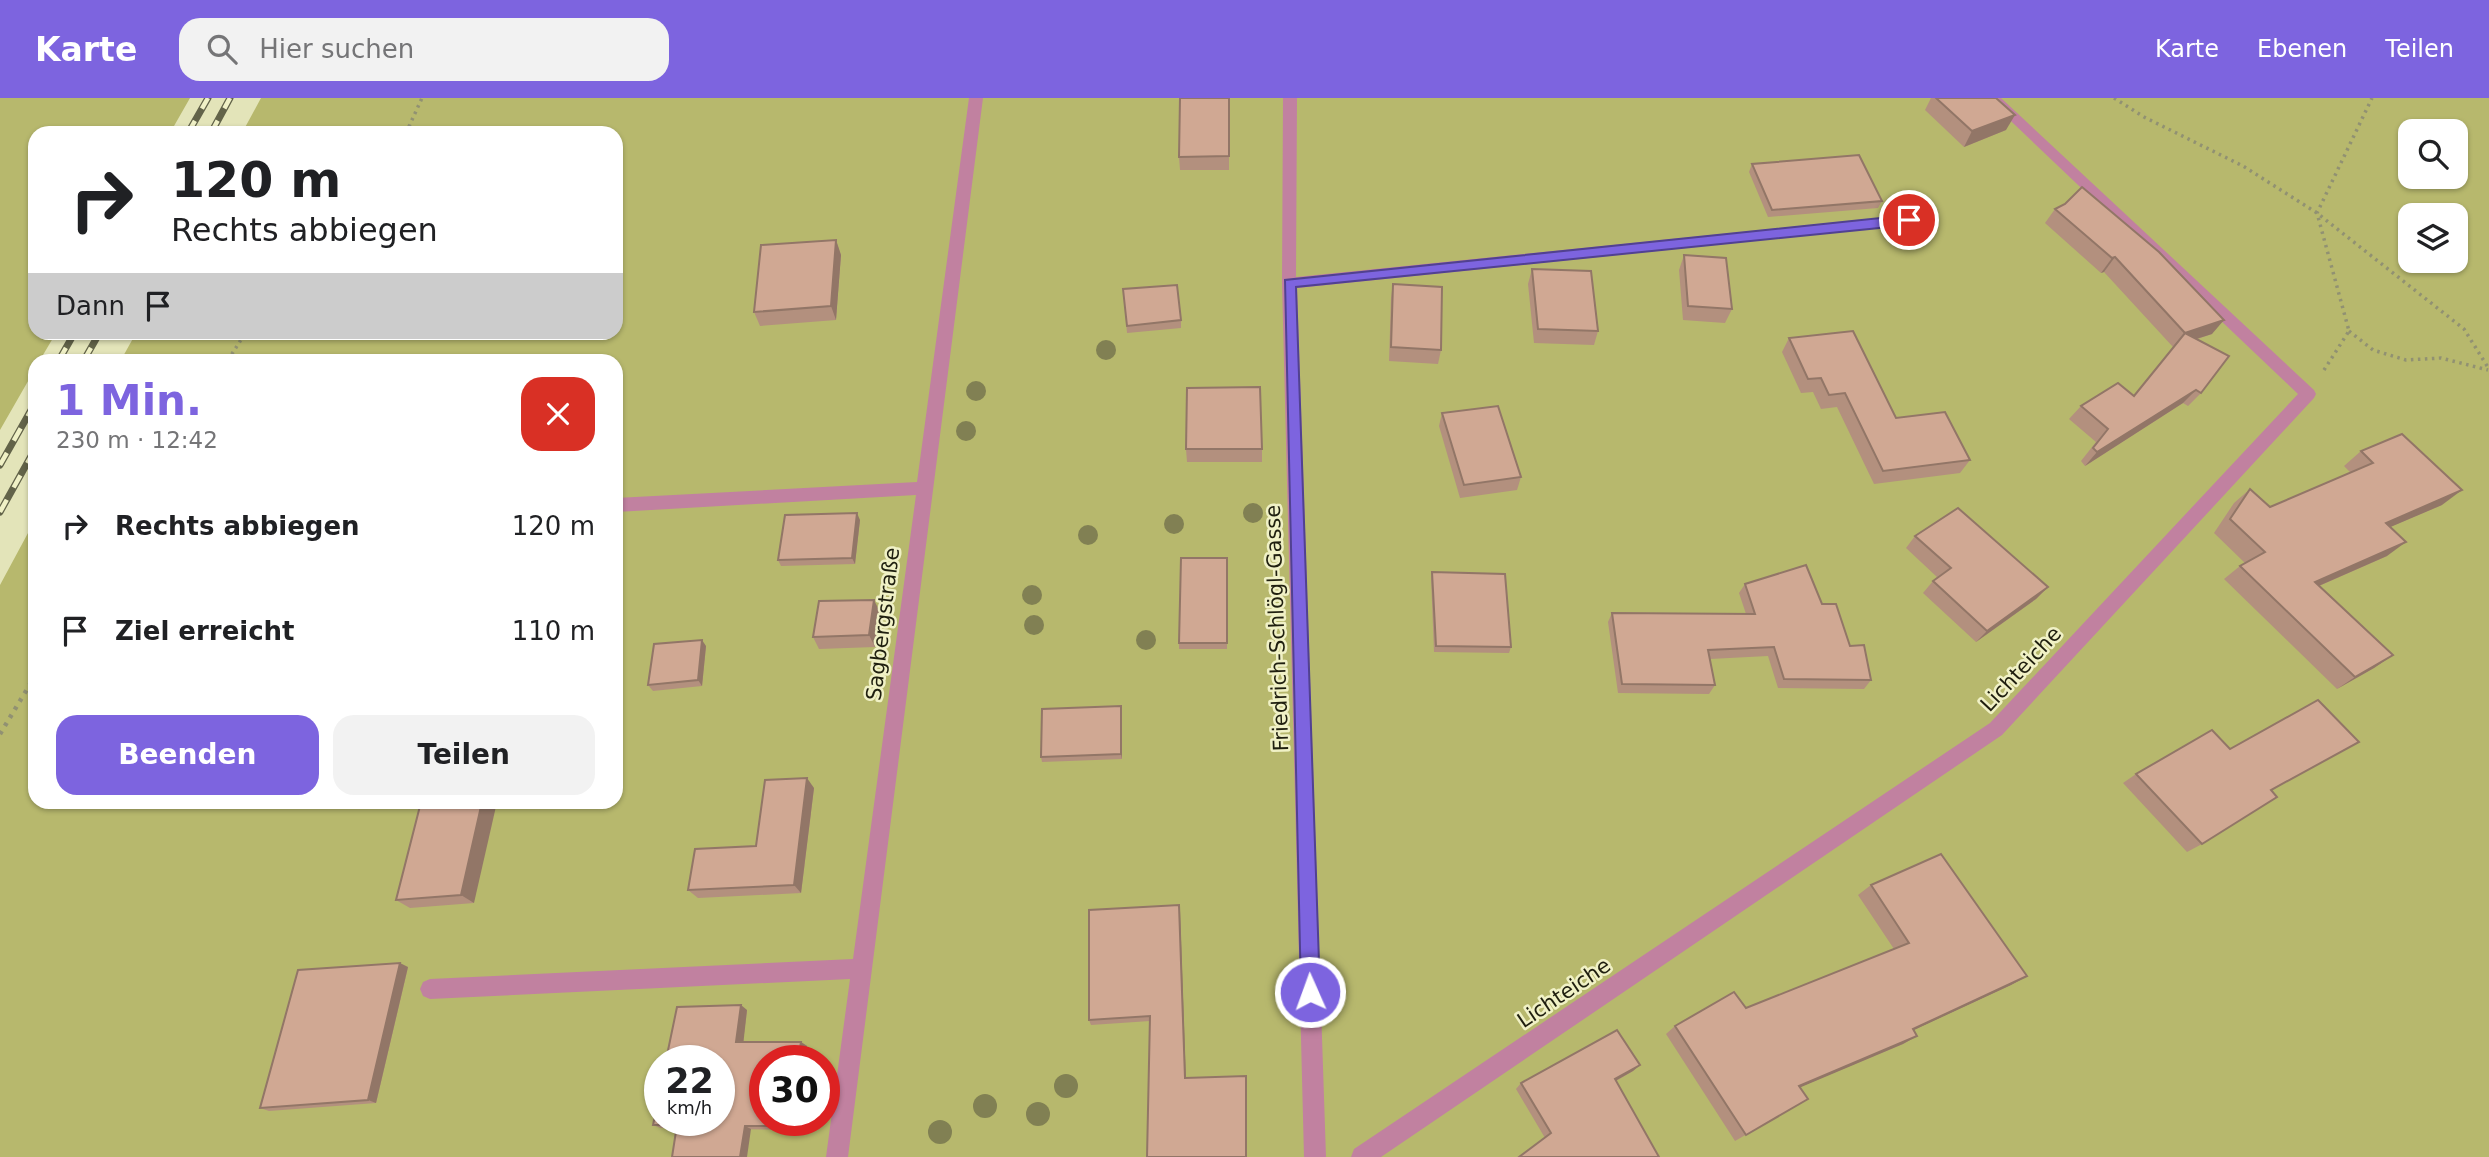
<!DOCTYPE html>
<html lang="de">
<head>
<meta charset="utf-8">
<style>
	:root { --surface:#fff; --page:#f2f2f2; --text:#202124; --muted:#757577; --accent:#7d64df }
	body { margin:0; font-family:"DejaVu Sans",sans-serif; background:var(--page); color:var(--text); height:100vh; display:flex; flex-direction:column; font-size:26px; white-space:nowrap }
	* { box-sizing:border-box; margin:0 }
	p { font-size:23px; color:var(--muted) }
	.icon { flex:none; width:38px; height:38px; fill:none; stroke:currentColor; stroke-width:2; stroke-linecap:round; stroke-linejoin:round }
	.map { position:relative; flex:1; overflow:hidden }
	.panel { position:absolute; left:28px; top:256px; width:595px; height:455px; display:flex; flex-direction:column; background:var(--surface); border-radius:21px; box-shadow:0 2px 5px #0004 }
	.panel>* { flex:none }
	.top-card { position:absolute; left:28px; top:28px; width:595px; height:214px; border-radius:21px; box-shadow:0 2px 5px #0004; background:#fff; color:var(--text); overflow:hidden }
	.tools { position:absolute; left:2398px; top:21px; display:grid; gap:14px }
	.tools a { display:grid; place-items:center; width:70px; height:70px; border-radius:14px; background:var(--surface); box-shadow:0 2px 5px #0004; font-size:35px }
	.speed { position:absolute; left:644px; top:947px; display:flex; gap:14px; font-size:35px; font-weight:700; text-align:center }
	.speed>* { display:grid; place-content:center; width:91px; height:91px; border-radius:50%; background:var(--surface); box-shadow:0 2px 5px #0004; line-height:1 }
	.speed small { font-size:18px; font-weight:400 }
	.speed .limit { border:10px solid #d22; background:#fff; color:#111 }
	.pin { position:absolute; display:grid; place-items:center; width:60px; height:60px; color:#fff; margin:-30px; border:4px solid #fff; border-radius:50%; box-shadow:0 2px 7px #0007 }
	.me { position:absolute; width:77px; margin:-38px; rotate:358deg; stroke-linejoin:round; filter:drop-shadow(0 0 5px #0008) }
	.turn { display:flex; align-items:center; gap:24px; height:147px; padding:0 28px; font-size:32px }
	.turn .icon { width:91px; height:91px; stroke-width:2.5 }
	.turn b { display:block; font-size:49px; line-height:60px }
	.then { display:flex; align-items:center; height:66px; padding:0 28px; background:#0003; gap:14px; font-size:26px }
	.round { display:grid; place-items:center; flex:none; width:74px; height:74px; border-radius:21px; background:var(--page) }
	.summary { display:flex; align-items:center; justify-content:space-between; height:119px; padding:0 28px }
	h1 { font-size:42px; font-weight:700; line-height:52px; color:var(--accent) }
	.button { display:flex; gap:14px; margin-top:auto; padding:14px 28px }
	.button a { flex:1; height:80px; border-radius:21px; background:var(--accent); color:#fff; font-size:28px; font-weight:700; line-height:80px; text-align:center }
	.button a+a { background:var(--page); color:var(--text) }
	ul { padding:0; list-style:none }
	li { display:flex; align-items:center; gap:21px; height:105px; padding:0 28px }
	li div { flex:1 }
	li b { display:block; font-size:26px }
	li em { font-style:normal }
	header { display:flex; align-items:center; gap:42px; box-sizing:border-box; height:98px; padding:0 35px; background:var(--accent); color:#fff }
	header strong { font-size:33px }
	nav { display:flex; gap:38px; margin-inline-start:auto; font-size:24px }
	.search { width:490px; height:63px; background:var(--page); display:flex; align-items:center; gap:18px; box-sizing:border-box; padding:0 24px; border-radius:21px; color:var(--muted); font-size:26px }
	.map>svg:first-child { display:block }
	.green { fill:#b7b86d; fill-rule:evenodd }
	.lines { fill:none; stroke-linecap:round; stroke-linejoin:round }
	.path-far1 { stroke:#919172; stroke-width:3.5; stroke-dasharray:2.5 4.5; stroke-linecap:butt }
	.path { stroke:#919172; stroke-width:4.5; stroke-dasharray:3.5 6; stroke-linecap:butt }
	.minor { fill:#c181a0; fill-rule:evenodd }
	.rail-casing { stroke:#626349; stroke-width:7 }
	.rail { stroke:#f0f1c6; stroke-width:4.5; stroke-dasharray:14; stroke-linecap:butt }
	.tree { fill:#818053 }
	.wall { fill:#b3907e }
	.shaded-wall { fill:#927667 }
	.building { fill:#d0a893; stroke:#927667; stroke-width:2 }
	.route { fill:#7d64df; stroke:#514191; stroke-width:2 }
	.labels { text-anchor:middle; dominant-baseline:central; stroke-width:5; stroke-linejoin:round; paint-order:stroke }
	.street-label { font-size:21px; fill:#1f1f0f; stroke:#f0f1c6 }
</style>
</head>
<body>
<header>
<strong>Karte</strong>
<div class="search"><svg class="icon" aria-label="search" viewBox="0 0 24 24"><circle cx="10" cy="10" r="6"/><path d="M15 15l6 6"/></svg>Hier suchen</div>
<nav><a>Karte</a><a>Ebenen</a><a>Teilen</a></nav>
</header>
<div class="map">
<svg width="2489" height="1059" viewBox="0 0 2489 1059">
	<rect width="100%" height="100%" fill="#e3e4b9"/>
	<g class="green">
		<path d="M0,0H190L170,35H35V234L56,235L40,262H35V271L0,332Z"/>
		<path d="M261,0H2489V1059H0V487L35,422V704H616V262H121L136,235L616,234V35H242ZM2410,33H2455V79H2410ZM2410,117H2455V163H2410ZM660,962H719V1022H660ZM765,962H824V1022H765Z"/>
	</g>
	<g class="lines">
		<g class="path-far1">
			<path d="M2114,0L2144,19L2243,68L2317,115L2464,231L2489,271"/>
			<path d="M406,35L422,0"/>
			<path d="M2349,233L2373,252L2406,262L2441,260L2488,272"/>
			<path d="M228,262L246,234"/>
			<path d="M2324,272L2349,233L2317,115L2372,0"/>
		</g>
		<path class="path" d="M0,636L35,578"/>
		<g class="minor">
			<path d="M969,0H983L848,1059H826L850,881L430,901L423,898L420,891L423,884L430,881L853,861L916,397L616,414V400L917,384Z"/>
			<path d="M1283,0H1297L1296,179L1909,117L1916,122L1909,127L1297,190L1326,1059H1304L1282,185Z"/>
			<path d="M2001,0L2314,292L2316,296L2314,300L2002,637L1381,1059H1351L1354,1051L1990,625L2298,296L1994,7V1Z"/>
		</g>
		<defs>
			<g id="rail">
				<path d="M188,35L208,0"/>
				<path d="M211,35L230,0"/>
				<path d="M59,262L75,234"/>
				<path d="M84,262L100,234"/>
				<path d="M0,367L35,305"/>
				<path d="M0,414L35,351"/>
			</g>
		</defs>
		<use href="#rail" class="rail-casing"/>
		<use href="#rail" class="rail"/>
	</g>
	<g class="tree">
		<circle cx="1106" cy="252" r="10"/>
		<circle cx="976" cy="293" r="10"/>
		<circle cx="966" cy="333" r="10"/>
		<circle cx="1253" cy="415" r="10"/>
		<circle cx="1174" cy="426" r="10"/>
		<circle cx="1088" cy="437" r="10"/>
		<circle cx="1032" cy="497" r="10"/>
		<circle cx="1034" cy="527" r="10"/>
		<circle cx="1146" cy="542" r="10"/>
		<circle cx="1066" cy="988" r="12"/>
		<circle cx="985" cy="1008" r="12"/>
		<circle cx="1038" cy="1016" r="12"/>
		<circle cx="940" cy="1034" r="12"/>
	</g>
	<g class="wall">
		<path d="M1229,0V72H1180L1179,59Z"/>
		<path d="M1931,0H1996L2006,32L1964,49L1925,12Z"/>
		<path d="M1752,66L1882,103L1878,110L1768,119L1749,74Z"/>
		<path d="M2055,111L2212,236L2197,241L2201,295L2188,308L2183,305L2085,368L2081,363L2096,344L2069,321L2081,308L2133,298L2173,249L2104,174L2101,175L2045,125Z"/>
		<path d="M836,142L841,157L836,222L760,228L754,214Z"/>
		<path d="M1684,157L1732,211L1725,225L1683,222L1679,172Z"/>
		<path d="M1532,171L1598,233L1594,247L1534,245L1528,186Z"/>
		<path d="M1393,186L1441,252L1438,266L1389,263L1391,200Z"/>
		<path d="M1123,191L1181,222V230L1127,235Z"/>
		<path d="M1789,240L1896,320L1970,362L1960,375L1874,386L1837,309L1821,311L1813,294L1801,295L1782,254Z"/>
		<path d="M1442,315L1521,379L1517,392L1460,400L1439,328Z"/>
		<path d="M1186,351H1262V364H1187Z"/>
		<path d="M2361,353L2442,407L2390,429L2387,458L2319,488L2393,557L2374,570L2337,591L2224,481L2240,468L2245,465L2214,435L2234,405L2250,391L2270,409L2351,375L2344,368Z"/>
		<path d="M860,422L855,466L781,468L778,462Z"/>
		<path d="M1915,438L2048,489L2036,501L1976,544L1923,495L1933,483L1937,479L1906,450Z"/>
		<path d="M1227,460V551H1179V545Z"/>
		<path d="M1432,474L1511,549L1509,555L1434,554L1431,480Z"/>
		<path d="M1745,486L1822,506L1850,548L1871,582L1864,591L1778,590L1768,558L1710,561L1715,587L1709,596L1618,595L1608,524L1612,515L1746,516L1739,495Z"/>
		<path d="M880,514L875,549L819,551L813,539Z"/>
		<path d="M706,548L702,588L653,593L648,587Z"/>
		<path d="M1122,613V661L1042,664L1041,659Z"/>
		<path d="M2359,644L2271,692L2202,746L2187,754L2123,685L2136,676L2230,651Z"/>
		<path d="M814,690L801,795L698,800L688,792L756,748Z"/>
		<path d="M421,704L474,805L410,810L396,802Z"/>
		<path d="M1871,787L2027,878L2011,887L1913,932L1917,938L1903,946L1800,989L1808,1001L1735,1043L1666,936L1675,928L1746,910L1894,851L1858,797Z"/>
		<path d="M1180,813L1147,1059L1150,923L1091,927L1089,922Z"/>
		<path d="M408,869L376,1005L269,1013L260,1010Z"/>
		<path d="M747,912L743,944H801L807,948L793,1032L661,1030L653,1027Z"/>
		<path d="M1640,967L1633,973L1616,983L1545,1040L1516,991L1521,985Z"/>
	</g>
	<g class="shaded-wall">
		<path d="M2015,17L2006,32L1964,49L1972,33Z"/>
		<path d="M836,142L841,157L836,222L831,208Z"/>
		<path d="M2115,159L2104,174L2101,175L2112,160Z"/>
		<path d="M2224,222L2212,236L2174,248L2185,235Z"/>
		<path d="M2196,292L2183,305L2085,368L2097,354Z"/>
		<path d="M2462,392L2442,407L2367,439L2386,425Z"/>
		<path d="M857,415L860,422L855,466L852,460Z"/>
		<path d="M2406,444L2387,458L2298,497L2315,484Z"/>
		<path d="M2048,489L2036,501L1976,544L1987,533Z"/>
		<path d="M874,502L880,514L875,549L869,537Z"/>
		<path d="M702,542L706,548L702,588L698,582Z"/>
		<path d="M2393,557L2374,570L2337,591L2355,579Z"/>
		<path d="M1121,608L1122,613V661L1121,656Z"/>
		<path d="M807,680L814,690L801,795L794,787Z"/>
		<path d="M482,704H497L474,805L461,797Z"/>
		<path d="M1179,807L1180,813L1186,985L1185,980Z"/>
		<path d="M400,865L408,869L376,1005L368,1002Z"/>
		<path d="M2027,878L2011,887L1899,939L1913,931Z"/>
		<path d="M741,907L747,912L743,948L736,944Z"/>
		<path d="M1917,938L1903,946L1787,995L1799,988Z"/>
		<path d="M801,944L807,948L804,962H798Z"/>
		<path d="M1640,967L1633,973L1608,987L1615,981Z"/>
		<path d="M788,1022H795L793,1032L787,1028Z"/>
		<path d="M745,1028L751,1031L747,1059H740Z"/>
	</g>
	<g class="building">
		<path d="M1180,0H1229V58L1179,59Z"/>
		<path d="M1936,0H1996L2015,17L1972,33Z"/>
		<path d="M1859,57L1882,103L1772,112L1752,66Z"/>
		<path d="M2082,89L2159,154L2224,222L2185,235L2115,159L2112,160L2055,111L2065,106Z"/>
		<path d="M836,142L831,208L754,214L761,147Z"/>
		<path d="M1684,157L1726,160L1732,211L1688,208Z"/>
		<path d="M1532,171L1591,173L1598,233L1538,231Z"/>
		<path d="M1393,186L1442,189L1441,252L1391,249Z"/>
		<path d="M1177,187L1181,222L1127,228L1123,191Z"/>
		<path d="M1853,233L1896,320L1945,314L1970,362L1883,373L1845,295L1829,297L1821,280L1808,281L1789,240Z"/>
		<path d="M2185,235L2229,258L2201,295L2196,292L2097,354L2093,350L2108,331L2081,308L2118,285L2134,298Z"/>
		<path d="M1260,289L1262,351H1186L1187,290Z"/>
		<path d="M1498,308L1521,379L1464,387L1442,315Z"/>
		<path d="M2402,336L2462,392L2386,425L2406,444L2315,484L2393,557L2355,579L2240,468L2265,454L2230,421L2250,391L2270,409L2373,365L2361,353Z"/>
		<path d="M1958,410L2048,489L1987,533L1933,483L1951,470L1915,438Z"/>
		<path d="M857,415L852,460L778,462L785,417Z"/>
		<path d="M1181,460H1227V545H1179Z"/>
		<path d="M1806,467L1822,506H1836L1850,548L1864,547L1871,582L1784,581L1774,549L1708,552L1715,587L1622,586L1612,515L1755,516L1745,486Z"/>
		<path d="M1432,474L1505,476L1511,549L1436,548Z"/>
		<path d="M874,502L869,537L813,539L819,503Z"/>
		<path d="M702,542L698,582L648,587L654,546Z"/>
		<path d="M2318,602L2359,644L2271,692L2277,699L2202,746L2136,676L2212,632L2230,651Z"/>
		<path d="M1121,608V656L1041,659L1042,611Z"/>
		<path d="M807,680L794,787L688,792L695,751L756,748L765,682Z"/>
		<path d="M421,704H482L461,797L396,802Z"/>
		<path d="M1941,756L2027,878L1913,931L1917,938L1799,988L1808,1001L1746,1037L1675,928L1734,894L1746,910L1909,845L1871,787Z"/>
		<path d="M1179,807L1185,980L1246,978V1059H1147L1150,918L1089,922V812Z"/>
		<path d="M400,865L368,1002L260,1010L298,872Z"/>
		<path d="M741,907L736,944H801L798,962H765V1022H788L787,1028H745L740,1059H672L677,1027H653L660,994V1022H719V962H666L677,909Z"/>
		<path d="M1617,932L1640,967L1615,981L1659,1059H1519L1551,1035L1521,985Z"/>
	</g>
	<path class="route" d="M1909,117L1916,122L1909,127L1296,189L1320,894L1317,900L1310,903L1304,900L1301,894L1285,182Z"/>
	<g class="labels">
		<g class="street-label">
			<text transform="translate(883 526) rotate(-83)">Sagbergstraße</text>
			<text transform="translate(1277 530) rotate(-92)">Friedrich-Schlögl-Gasse</text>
			<text transform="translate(2021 571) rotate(-47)">Lichteiche</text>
			<text transform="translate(1564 895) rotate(-34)">Lichteiche</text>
		</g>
	</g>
</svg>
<div class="tools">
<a><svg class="icon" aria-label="search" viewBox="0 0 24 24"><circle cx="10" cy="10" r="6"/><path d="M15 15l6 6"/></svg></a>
<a><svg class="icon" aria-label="layers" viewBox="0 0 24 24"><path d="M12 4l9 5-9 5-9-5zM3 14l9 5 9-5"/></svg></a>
</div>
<div class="speed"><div>22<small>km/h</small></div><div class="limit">30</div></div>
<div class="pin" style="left:1909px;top:122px;background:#d93025"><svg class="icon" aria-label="arrive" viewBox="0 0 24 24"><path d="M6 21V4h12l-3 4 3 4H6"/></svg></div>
<svg class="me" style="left:1310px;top:894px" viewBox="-20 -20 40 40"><circle r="17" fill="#7d64df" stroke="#fff" stroke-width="3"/><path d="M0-11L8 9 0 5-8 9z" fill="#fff"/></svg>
<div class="top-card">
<div class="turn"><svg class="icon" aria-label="right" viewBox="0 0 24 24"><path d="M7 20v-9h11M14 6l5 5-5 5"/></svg><div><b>120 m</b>Rechts abbiegen</div></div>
<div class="then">Dann<svg class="icon" aria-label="arrive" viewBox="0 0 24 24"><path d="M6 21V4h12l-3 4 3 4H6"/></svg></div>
</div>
<section class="panel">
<div class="summary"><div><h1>1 Min.</h1><p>230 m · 12:42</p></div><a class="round" style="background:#d93025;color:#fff"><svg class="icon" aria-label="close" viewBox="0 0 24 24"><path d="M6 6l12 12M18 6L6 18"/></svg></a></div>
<ul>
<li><svg class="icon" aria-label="right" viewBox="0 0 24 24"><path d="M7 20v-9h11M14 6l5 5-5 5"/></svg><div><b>Rechts abbiegen</b></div><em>120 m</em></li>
<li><svg class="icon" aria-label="arrive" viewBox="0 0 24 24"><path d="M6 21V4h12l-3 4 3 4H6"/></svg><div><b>Ziel erreicht</b></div><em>110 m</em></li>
</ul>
<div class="button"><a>Beenden</a><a>Teilen</a></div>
</section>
</div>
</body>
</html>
